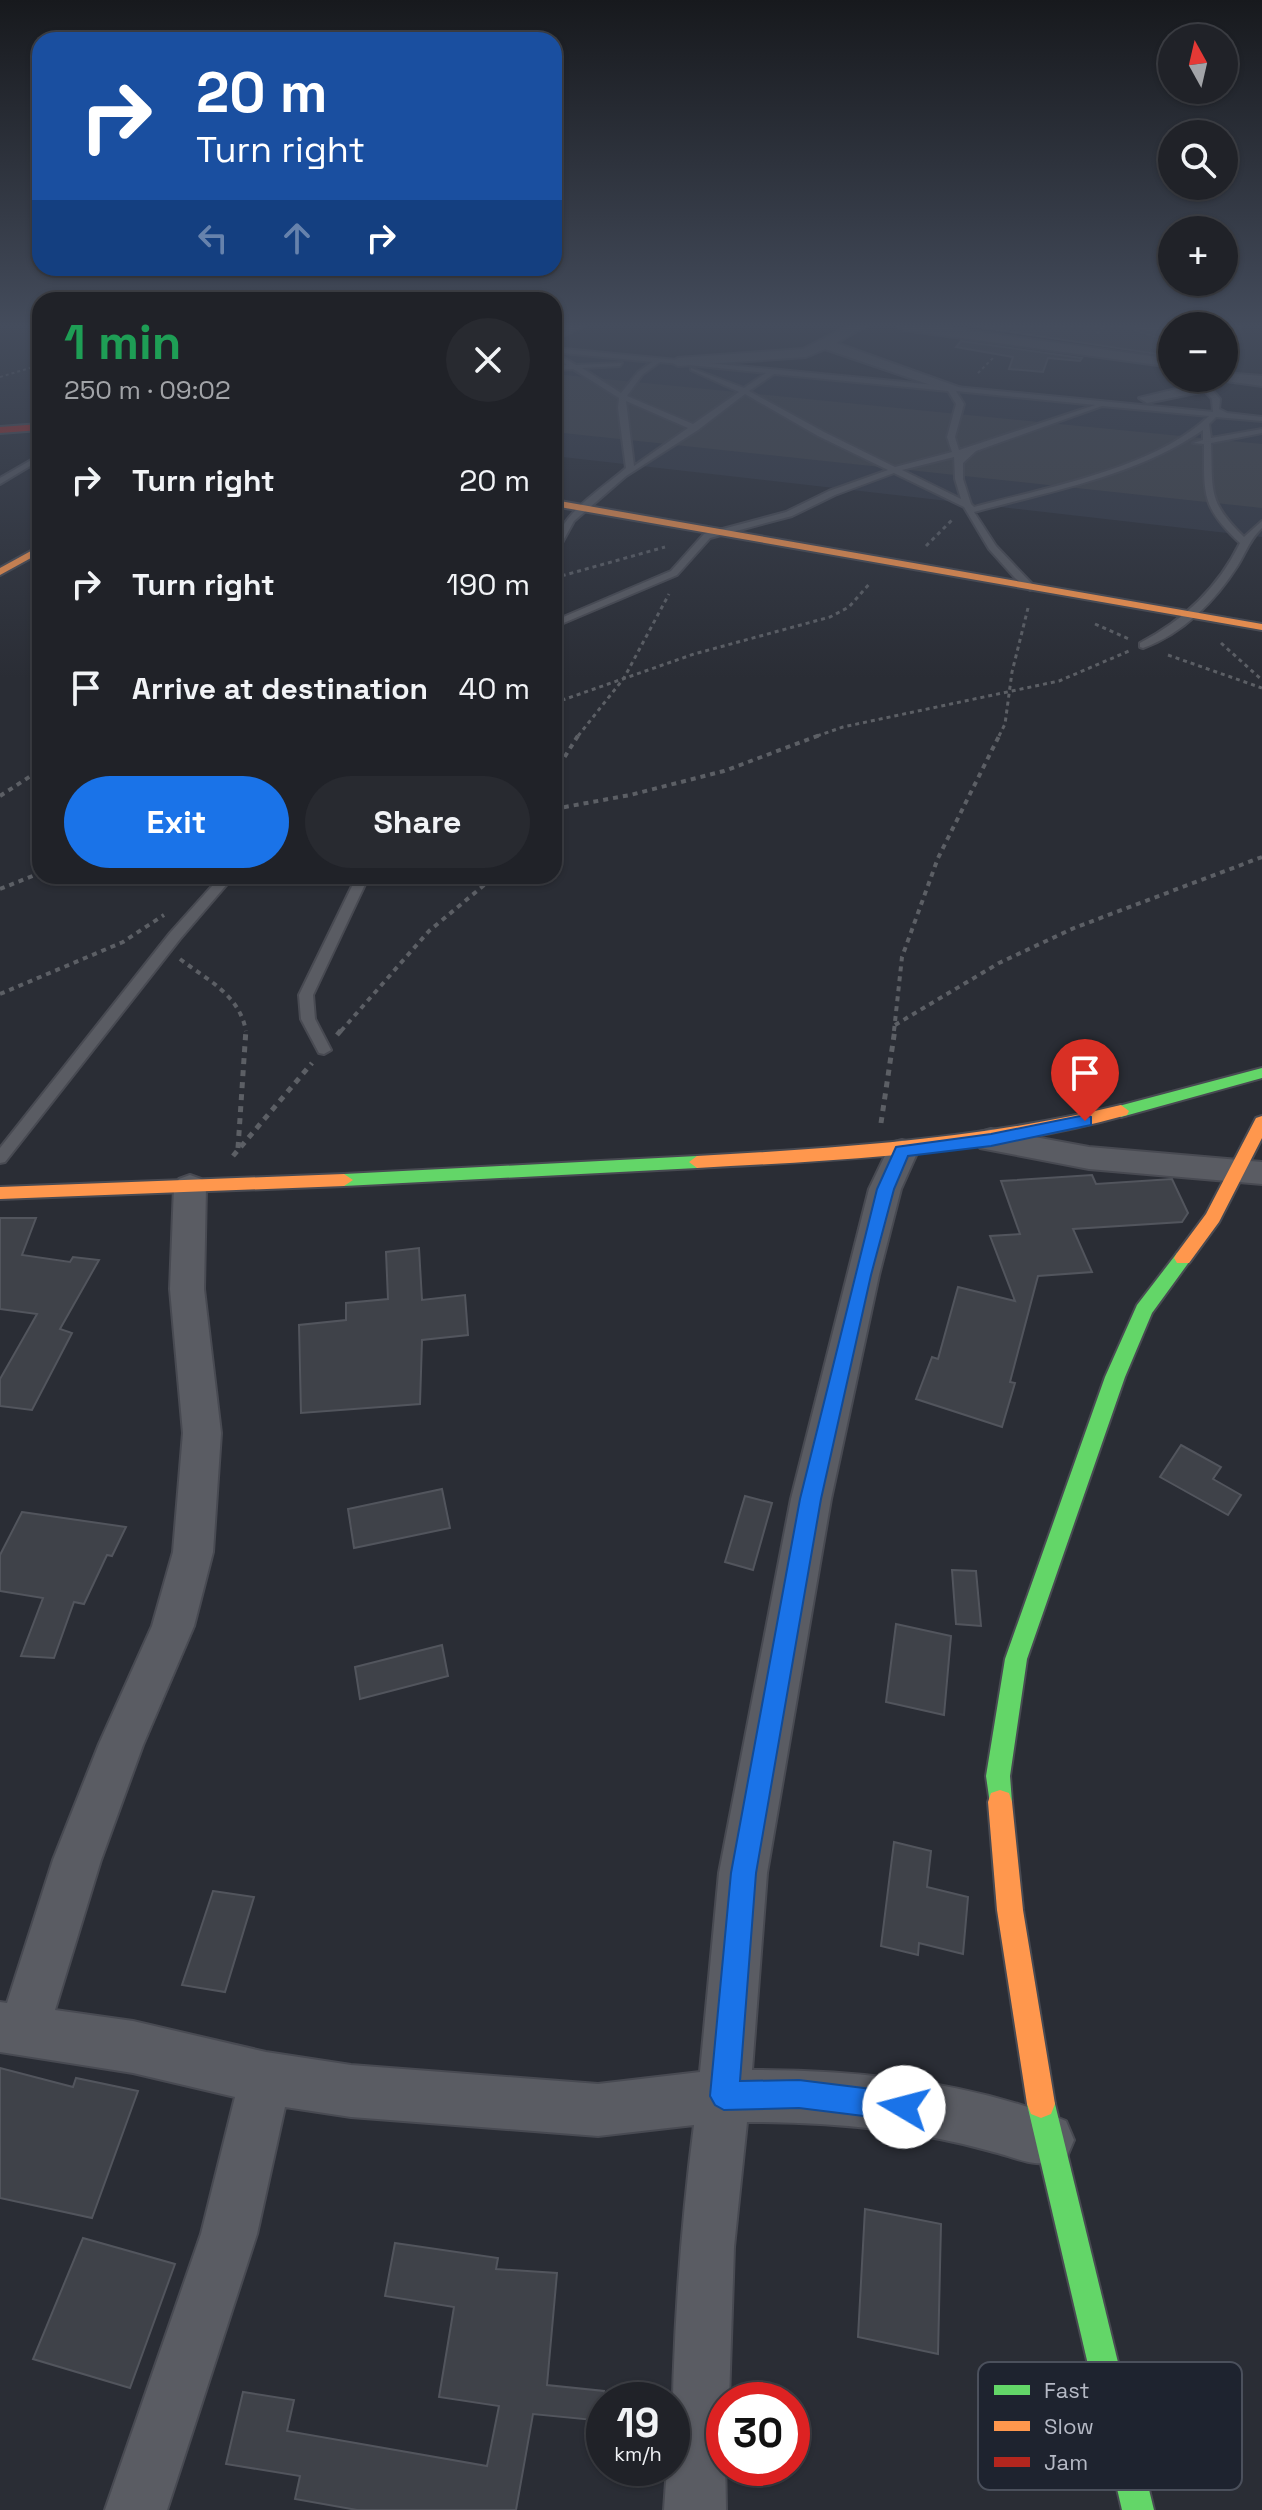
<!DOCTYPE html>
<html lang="en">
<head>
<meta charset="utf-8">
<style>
	:root { --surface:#202228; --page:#282a30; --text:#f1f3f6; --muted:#a2a4a8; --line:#3d3f45; --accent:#1a73e8 }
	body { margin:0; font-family:"Space Grotesk",sans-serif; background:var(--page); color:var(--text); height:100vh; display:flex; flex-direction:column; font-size:30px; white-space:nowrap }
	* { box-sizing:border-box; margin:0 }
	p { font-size:26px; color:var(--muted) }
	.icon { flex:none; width:44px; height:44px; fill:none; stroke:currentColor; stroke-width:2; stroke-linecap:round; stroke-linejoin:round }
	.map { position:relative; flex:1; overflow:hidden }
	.side { position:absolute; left:32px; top:292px; width:530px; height:592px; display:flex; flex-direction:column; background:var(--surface); border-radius:24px; box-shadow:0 2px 6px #0004,0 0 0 2px var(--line) }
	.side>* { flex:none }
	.hud { position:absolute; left:32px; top:32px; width:530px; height:244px; border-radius:24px; box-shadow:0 2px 6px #0004,0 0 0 2px var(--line); background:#1a4fa0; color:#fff; overflow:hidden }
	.needle { width:52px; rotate:352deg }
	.fabs { position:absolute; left:1158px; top:24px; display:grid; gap:16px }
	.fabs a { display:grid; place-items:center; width:80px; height:80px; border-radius:50%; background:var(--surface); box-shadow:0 2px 6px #0004,0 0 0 2px var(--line); font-size:40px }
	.speed { position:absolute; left:586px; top:2382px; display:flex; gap:16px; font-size:40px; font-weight:700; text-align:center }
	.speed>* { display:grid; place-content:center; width:104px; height:104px; border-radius:50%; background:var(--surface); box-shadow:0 2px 6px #0004,0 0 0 2px var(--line); line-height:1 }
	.speed small { font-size:20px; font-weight:400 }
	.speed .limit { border:12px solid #d22; background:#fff; color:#111 }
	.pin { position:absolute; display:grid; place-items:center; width:68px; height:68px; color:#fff; margin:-82px -34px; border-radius:50% 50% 50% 0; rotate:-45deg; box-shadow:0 0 8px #0007 }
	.pin .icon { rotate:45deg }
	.me { position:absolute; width:88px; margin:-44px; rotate:278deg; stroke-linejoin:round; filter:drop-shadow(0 0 6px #0008) }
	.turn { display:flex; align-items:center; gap:28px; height:168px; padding:0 32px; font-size:36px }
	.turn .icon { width:104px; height:104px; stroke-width:2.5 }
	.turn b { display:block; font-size:56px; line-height:68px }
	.lanes { display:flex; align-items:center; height:76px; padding:0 32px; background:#0003; justify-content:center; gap:40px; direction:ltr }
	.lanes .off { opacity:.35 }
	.round { display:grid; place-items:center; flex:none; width:84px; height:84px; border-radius:42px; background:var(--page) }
	.summary { display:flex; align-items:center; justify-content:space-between; height:136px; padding:0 32px }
	h1 { font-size:48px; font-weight:700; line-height:60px; color:#1e9e55 }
	.action { display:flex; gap:16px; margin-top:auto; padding:16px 32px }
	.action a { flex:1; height:92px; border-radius:48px; background:var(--accent); color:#fff; font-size:32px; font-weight:700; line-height:92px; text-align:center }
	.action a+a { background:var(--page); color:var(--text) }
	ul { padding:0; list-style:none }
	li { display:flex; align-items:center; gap:24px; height:104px; padding:0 32px }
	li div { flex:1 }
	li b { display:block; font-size:30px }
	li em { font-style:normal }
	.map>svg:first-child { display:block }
	.airport { fill:#333844 }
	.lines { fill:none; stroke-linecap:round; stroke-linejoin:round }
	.runway { fill:#41444a; fill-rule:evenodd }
	.building { fill:#3f4249; stroke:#52555d; stroke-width:2 }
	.lane-casing { stroke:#484a52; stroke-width:4 }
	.street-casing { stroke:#484a52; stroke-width:4 }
	.fast-casing { stroke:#484a52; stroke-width:4 }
	.slow-casing { stroke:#484a52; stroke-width:4 }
	.jam-casing { stroke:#484a52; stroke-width:4 }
	.path-far3 { stroke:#5c5f65; stroke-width:2; stroke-dasharray:3 3; stroke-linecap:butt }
	.path-far2 { stroke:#5c5f65; stroke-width:3; stroke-dasharray:4 4; stroke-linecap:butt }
	.path-far1 { stroke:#5c5f65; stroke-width:4; stroke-dasharray:5 5; stroke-linecap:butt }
	.path { stroke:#5c5f65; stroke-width:5; stroke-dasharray:6 6; stroke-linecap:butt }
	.lane { fill:#5a5c63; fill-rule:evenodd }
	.street { fill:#5a5c63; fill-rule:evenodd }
	.fast { fill:#63d668; fill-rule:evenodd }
	.slow { fill:#ff974d; fill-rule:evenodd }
	.jam { fill:#b3261e; fill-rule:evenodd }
	.route { fill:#1a73e8; stroke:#114b97; stroke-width:2 }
	.key { fill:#1e232f; stroke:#4b505c; stroke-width:2 }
	.key-label { font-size:22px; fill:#b5b9c5 }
</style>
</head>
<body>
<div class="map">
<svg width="1262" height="2510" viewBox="0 0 1262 2510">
	<rect width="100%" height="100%" fill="#2a2d35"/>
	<path class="airport" d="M554,348L1262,417V537L554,456Z"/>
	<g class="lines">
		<path class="runway" d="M554,374L1262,444V508L554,432Z"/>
	</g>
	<g class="building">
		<path d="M972,326H1123L1172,342L1163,355Z"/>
		<path d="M961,341L1082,358L1080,361L1048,358L1043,372L1009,369L1013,357L956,347Z"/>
		<path d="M1092,1175L1096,1184L1172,1179L1188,1213L1182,1222L1073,1229L1092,1272L1038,1276L1010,1382L1015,1383L1002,1427L916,1399L932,1357L938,1359L958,1287L1015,1301L990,1236L1020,1234L1001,1181Z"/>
		<path d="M0,1218H36L22,1255L70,1262L73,1257L99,1260L60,1329L72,1333L32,1410L0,1406V1379L37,1314L0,1309Z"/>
		<path d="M419,1248L422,1300L465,1295L468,1335L422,1340L420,1404L301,1413L299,1325L346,1320V1303L388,1299L386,1252Z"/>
		<path d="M1181,1445L1221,1467L1213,1479L1241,1495L1228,1515L1160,1477Z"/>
		<path d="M442,1489L450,1528L354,1548L348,1509Z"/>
		<path d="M745,1496L772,1503L753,1570L725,1562Z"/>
		<path d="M22,1512L126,1527L112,1556L107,1555L84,1604L74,1602L54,1658L21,1656L43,1598L0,1591V1555Z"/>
		<path d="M952,1570L976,1571L981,1626L956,1624Z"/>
		<path d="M896,1624L951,1636L944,1715L886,1702Z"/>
		<path d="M442,1645L448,1676L360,1699L355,1667Z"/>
		<path d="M894,1842L931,1851L927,1887L968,1897L963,1954L919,1943L918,1955L881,1946Z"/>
		<path d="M213,1891L254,1897L225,1992L182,1985Z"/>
		<path d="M0,2068L73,2087L76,2078L138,2091L92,2218L0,2198Z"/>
		<path d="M865,2209L941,2224L938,2354L858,2337Z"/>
		<path d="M83,2238L175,2264L130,2388L33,2359Z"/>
		<path d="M395,2243L498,2258L496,2269L557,2273L547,2385L604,2391V2421L533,2414L516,2510H357L295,2499L300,2476L226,2464L243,2392L294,2400L287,2431L487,2466L499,2406L439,2397L454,2307L385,2296Z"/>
	</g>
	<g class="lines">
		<defs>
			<g id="lane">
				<path d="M554,348L1213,412L1212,399L1201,387L1208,385L1220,399L1219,409L1227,413L1262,417V421L1216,417L1209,424L1211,438L1262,429V433L1211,443C1213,491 1207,501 1244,537L1262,521V528C1250,539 1246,552 1238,565C1216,600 1183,634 1143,648L1140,647V643C1184,620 1218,588 1240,543C1201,507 1204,494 1204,444L1193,443L1203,440V430C1136,476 1051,491 974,512L996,546L1033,585L1035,587L1030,590L1015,578L989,549L964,507L894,473L835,495L792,516L710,538L677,575L554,627V621L671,571L704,534L786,512L829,491L888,470L818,436L745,394L698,430L626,476L574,521L558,550L554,553C554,517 601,490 626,468L618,408L619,398L573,369L554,370V366L567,365L554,357ZM554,352L652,362L638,372L621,393L582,368L620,366L622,363L576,365ZM660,362L766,373L744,388L691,368V370L739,392L693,424L627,396L642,375ZM774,374L948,391L956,404L947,437L952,452L895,467L824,432L749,391ZM956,391L1095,405L959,450L955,437L964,404ZM626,401L688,428L634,466ZM1102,406L1209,416C1155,468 1045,488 974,507L971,504L963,479V463L976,451ZM954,457L955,479L961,499L902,470Z"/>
				<path d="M40,455V460L0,484V478Z"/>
				<path d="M221,876H234L180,939L5,1162L0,1163V1148L170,933Z"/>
				<path d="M357,876H369L313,995L315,1019L331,1050L324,1054L319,1053L301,1019L299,995Z"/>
			</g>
			<g id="street">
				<path d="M565,326H584L554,340V331Z"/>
				<path d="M848,326H866L836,343L964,389L951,392L825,349L806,357L678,366L671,362L678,358L803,349Z"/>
				<path d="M897,326H936L1172,359V367L904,330Z"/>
				<path d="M1126,326L1172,329V337Z"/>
				<path d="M1224,326H1242L1224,335Z"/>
				<path d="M1224,373L1262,376V386L1219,380L1224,378Z"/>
				<path d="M1197,378H1211L1210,390L1147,403L1139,398L1197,384Z"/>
				<path d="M991,1129L1089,1147L1262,1162V1184L1089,1169L980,1148L975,1140L980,1132Z"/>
				<path d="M902,1140L913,1143L918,1151L901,1189L879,1275L831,1499L767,1873L752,2070C856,2070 968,2081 1066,2121L1074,2140L1066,2159C1038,2170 1018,2158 990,2151C911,2129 829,2122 747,2122L734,2247L729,2400H724L726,2510H664L667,2468H672C672,2353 679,2242 694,2125L598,2136L351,2117L285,2107L257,2234L167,2510H105L201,2234L235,2097L133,2073L0,2052V2002L7,2003L53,1860L99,1744L152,1626L173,1552L183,1433L170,1289L174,1187L179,1179L190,1175L201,1179L206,1187L204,1289L221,1433L213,1552L194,1626L143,1745L101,1860L55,2010L133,2021L266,2052L351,2065L598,2084L700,2072L719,1873L791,1499L869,1189L891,1143Z"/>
			</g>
			<g id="fast">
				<path d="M1262,1068V1078L1121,1117L1113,1111L1115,1107Z"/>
				<path d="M697,1156L705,1162L697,1168L344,1186L335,1180L344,1174Z"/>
				<path d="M1183,1251L1192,1258L1152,1313L1125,1377L1027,1659L1010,1776L1012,1802L1009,1811L1000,1814L991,1811L986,1776L1005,1659L1105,1377L1137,1305L1177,1253Z"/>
				<path d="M1041,2090L1051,2094L1055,2104L1154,2510H1122L1027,2104L1031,2094Z"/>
			</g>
			<g id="slow">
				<path d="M554,500L1262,624V630L554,506Z"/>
				<path d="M40,546V553L0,575V568Z"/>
				<path d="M1121,1105L1129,1111L1127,1115C987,1154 841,1160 697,1168L689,1162L697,1156C840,1148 981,1139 1121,1105Z"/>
				<path d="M1262,1116V1138L1219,1222L1189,1263H1177L1174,1258L1177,1253L1206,1214L1256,1118Z"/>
				<path d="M344,1174L353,1180L344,1186L0,1199V1187Z"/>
				<path d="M1000,1790L1009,1793L1012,1802L1023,1910L1055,2104L1051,2114L1041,2118L1031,2114L1027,2104L997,1910L988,1802L991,1793Z"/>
			</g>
			<path id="jam" d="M40,424V430L0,433V427Z"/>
		</defs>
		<use href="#lane" class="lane-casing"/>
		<use href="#street" class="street-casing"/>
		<use href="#fast" class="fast-casing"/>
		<use href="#slow" class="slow-casing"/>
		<use href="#jam" class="jam-casing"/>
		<g class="path-far3">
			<path d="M1097,334L1105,326"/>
			<path d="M978,373L993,358"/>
			<path d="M0,377L40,365"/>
		</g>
		<g class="path-far2">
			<path d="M926,546L953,519"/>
			<path d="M554,578L665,547"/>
			<path d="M1095,624L1129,639"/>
			<path d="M1221,643L1262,680"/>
			<path d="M1168,655L1262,688"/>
			<path d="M554,703L694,654L830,617L849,607L871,582"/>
			<path d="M578,736L624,678L669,594"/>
			<path d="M817,736L843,727L1059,681L1129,651"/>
			<path d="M999,736L1005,724L1012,672L1028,608"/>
		</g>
		<g class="path-far1">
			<path d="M554,774L579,734"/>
			<path d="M0,796L40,770"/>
			<path d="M554,809L630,795L724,771L823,734"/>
			<path d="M0,889L40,873"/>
			<path d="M180,959C207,980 239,994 246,1031"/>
			<path d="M0,994L123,942L164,915"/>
			<path d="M895,1025L999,963L1074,928L1262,857"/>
			<path d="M341,1031L429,931L495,876"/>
			<path d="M894,1031L902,957L938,858L1000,734"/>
		</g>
		<g class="path">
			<path d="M337,1035L342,1029"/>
			<path d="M881,1123L895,1029"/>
			<path d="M238,1148L246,1029"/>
			<path d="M233,1156L312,1063"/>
		</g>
		<use href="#lane" class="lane"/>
		<use href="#street" class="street"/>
		<use href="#fast" class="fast"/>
		<use href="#slow" class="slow"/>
		<use href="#jam" class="jam"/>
	</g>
	<linearGradient id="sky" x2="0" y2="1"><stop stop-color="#17191d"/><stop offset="0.48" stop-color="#444c5c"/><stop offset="1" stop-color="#444c5c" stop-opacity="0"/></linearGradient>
	<rect width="1262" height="678" fill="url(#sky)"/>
	<path class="route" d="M1085,1115L1091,1117V1125L991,1146L908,1156L894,1189L871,1275L821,1499L756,1873L740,2081L799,2080L904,2093L914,2097L918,2107L914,2117L904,2121L799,2108L724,2110L715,2105L710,2096L731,1873L800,1499L877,1189L896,1147L991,1134Z"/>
	<rect x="978" y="2362" width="264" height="128" rx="12" class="key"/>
	<rect x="994" y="2385" width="36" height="10" fill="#63d668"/>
	<rect x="994" y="2421" width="36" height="10" fill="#ff974d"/>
	<rect x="994" y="2457" width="36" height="10" fill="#b3261e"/>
	<g class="key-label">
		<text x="1044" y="2398">Fast</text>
		<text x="1044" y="2434">Slow</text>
		<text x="1044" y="2470">Jam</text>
	</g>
</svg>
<div class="fabs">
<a><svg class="needle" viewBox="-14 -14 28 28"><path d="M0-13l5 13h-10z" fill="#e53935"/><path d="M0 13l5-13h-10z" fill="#a2a4a8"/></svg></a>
<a><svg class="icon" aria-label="search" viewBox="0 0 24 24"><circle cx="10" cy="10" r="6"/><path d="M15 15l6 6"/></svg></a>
<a>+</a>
<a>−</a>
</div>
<div class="speed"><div>19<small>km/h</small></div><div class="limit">30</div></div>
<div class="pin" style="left:1085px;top:1121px;background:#d93025"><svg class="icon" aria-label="arrive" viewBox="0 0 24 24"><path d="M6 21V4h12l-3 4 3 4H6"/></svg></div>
<svg class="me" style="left:904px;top:2107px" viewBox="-20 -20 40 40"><circle r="19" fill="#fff"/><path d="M0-13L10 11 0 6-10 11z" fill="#1a73e8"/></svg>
<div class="hud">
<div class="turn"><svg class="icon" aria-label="right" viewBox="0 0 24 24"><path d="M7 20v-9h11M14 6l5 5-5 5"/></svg><div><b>20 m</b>Turn right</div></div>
<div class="lanes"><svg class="icon off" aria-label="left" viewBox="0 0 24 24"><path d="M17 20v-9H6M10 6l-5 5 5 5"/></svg><svg class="icon off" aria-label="ahead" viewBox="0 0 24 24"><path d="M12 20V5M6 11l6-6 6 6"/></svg><svg class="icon" aria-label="right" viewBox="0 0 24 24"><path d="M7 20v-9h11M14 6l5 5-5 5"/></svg></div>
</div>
<section class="side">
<div class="summary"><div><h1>1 min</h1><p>250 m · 09:02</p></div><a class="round"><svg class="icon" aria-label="close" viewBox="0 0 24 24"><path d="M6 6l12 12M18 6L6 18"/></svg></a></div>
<ul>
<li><svg class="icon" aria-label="right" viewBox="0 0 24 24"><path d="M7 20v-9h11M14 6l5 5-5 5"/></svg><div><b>Turn right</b></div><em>20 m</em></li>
<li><svg class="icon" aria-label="right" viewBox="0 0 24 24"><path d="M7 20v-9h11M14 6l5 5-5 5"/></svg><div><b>Turn right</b></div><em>190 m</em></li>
<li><svg class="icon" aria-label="arrive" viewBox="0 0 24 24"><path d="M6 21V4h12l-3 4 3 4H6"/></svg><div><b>Arrive at destination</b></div><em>40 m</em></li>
</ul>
<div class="action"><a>Exit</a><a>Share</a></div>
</section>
</div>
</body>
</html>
